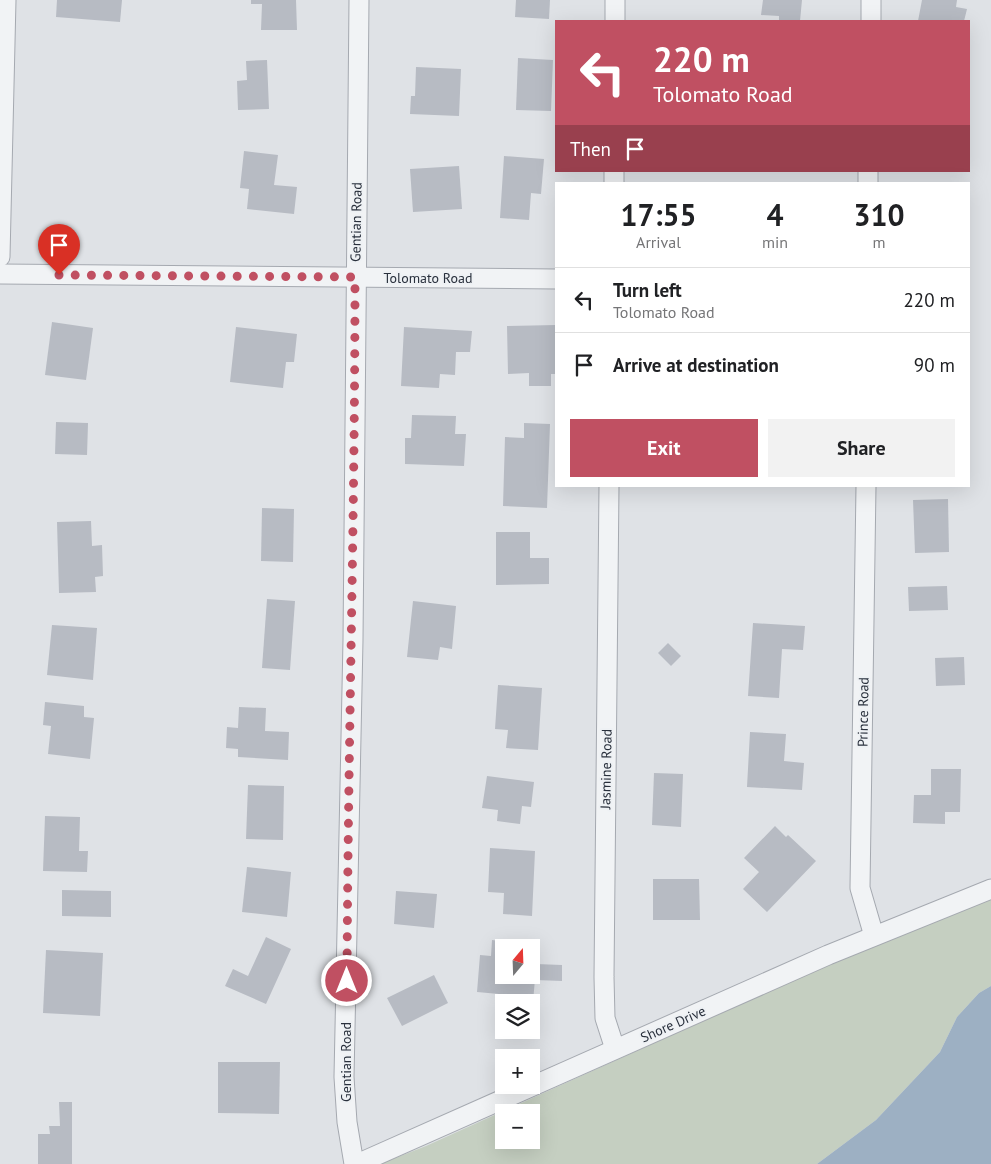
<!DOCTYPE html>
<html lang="en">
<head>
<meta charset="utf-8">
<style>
	:root { --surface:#fff; --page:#f2f2f2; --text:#202124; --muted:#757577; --line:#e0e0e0; --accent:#c05062 }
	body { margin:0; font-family:"PT Sans",sans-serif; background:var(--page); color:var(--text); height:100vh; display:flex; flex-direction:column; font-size:19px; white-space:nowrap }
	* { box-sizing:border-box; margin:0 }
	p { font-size:16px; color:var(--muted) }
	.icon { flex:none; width:28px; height:28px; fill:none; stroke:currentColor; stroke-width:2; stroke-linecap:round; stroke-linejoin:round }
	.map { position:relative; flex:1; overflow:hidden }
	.side { position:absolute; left:555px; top:182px; width:415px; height:305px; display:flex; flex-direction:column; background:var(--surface); border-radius:0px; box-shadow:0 5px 20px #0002 }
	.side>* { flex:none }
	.guide { position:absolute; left:555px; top:20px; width:415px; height:152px; border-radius:0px; box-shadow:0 5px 20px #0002; background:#c05062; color:#fff; overflow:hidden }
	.needle { width:32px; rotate:19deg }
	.buttons { position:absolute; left:495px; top:939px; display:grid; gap:10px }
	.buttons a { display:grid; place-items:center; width:45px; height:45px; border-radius:0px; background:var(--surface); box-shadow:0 5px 20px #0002; font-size:25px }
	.pin { position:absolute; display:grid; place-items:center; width:42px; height:42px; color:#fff; margin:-51px -21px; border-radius:50% 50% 50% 0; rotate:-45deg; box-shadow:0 0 5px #0007 }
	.pin .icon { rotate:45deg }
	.me { position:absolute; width:55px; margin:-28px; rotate:0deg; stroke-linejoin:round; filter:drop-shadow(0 0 4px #0008) }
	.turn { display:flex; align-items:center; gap:18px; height:105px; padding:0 15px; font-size:22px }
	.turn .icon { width:65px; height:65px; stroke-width:2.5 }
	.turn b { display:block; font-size:35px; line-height:42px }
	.then { display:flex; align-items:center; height:48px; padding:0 15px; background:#0003; gap:10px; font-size:19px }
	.eta { display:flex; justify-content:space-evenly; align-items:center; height:85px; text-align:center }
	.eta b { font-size:30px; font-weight:800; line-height:35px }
	.action { display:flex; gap:10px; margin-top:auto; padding:10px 15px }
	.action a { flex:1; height:58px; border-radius:0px; background:var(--accent); color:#fff; font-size:20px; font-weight:800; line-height:58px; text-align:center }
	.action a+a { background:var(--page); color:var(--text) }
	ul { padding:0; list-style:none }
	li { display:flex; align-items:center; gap:15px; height:65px; padding:0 15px; border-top:1px solid var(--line) }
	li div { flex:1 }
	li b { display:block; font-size:19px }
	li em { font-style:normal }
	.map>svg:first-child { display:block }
	.green { fill:#c5cfc1; fill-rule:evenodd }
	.water { fill:#9db0c3 }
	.building { fill:#b7bbc3; fill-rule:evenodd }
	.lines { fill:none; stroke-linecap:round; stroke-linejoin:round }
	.minor-casing { stroke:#a5a9b0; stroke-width:21 }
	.minor { stroke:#f1f3f5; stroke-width:19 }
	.route { stroke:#c05062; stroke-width:9; stroke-dasharray:0 16.2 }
	.labels { text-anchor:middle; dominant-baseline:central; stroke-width:4; stroke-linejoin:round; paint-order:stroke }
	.street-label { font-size:14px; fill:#29303c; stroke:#eef1f4 }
</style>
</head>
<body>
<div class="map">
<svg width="991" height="1164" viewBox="0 0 991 1164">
	<rect width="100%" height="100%" fill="#dfe2e6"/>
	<path class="green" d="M991,891V986L979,993L957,1017L940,1052L876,1120L817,1164H380L426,1146ZM504,1112H531V1140H504Z"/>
	<path class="water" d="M991,986V1164H817L876,1120L940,1052L957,1017L979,993Z"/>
	<g class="building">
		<path d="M57,0H122L120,22L56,17Z"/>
		<path d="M251,0H296L297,30H261L262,4H251Z"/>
		<path d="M516,0H550L549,19L515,17Z"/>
		<path d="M763,0H802L800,21H779V16L761,15Z"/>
		<path d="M922,0H957L956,7L967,9L964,21H918Z"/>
		<path d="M518,58L553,60L551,111L516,110Z"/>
		<path d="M267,60L269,109L238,110L237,81L247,80L246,61Z"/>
		<path d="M416,67L461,69L459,116L410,114L411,96H415Z"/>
		<path d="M244,151L278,155L274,185L297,187L294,214L247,209L249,189L240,188Z"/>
		<path d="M504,156L544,159L541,194L531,193L529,220L500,218Z"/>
		<path d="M459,166L462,209L413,212L410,169Z"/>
		<path d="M52,322L93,328L86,380L45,375Z"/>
		<path d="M556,325V374H551V386H529V373L508,374L507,326Z"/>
		<path d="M236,327L297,334L294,362H286L283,388L230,382Z"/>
		<path d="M404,327L472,331L470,352H456L455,375L440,374L439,388L401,386Z"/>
		<path d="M412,415L456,416L455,434H466L464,466L405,464V438H411Z"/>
		<path d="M56,422L88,423L87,455L55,454Z"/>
		<path d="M524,423L550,424L547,508L503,506L505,437L524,438Z"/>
		<path d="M948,499L949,552L915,553L913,500Z"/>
		<path d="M262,508L294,509L293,562L261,561Z"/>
		<path d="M91,521L92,546L102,545L103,576L95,577L96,592L59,593L57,522Z"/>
		<path d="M496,532H530V558H549V584L496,585Z"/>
		<path d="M947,586L948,610L909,611L908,587Z"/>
		<path d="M267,599L295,601L290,670L262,668Z"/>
		<path d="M413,601L456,606L452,649L440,647L438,660L407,657Z"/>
		<path d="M753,623L805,626L803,650L782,649L779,698L748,696Z"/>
		<path d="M52,625L97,628L93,680L47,675Z"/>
		<path d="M668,643L681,656L671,666L658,653Z"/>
		<path d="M964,657L965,685L936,686L935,658Z"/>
		<path d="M498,685L542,688L538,750L506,748L508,730L495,729Z"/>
		<path d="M45,702L84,706V717L94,718L90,759L48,754L51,726L43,725Z"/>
		<path d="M239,707L266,708L265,731L289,732L288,760L238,757V749L226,748L227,727L238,728Z"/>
		<path d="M750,732L786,734L784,761L804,763L802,790L747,787Z"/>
		<path d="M931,769H961L960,812H945V824L913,823L914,795H931Z"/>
		<path d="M654,773L683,774L681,827L652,825Z"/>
		<path d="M487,776L534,782L531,807L522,806L520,824L497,821L498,810L482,808Z"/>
		<path d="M248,785L284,786L283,840L246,839Z"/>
		<path d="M45,816L80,817L79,851H88L87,872L43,871Z"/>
		<path d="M775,826L786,837L788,835L816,861L767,912L743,889L759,872L744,858Z"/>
		<path d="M490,848L535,851L532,916L503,914L504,893L488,892Z"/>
		<path d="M247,867L291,872L287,917L242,912Z"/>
		<path d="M653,879H699L700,920H653Z"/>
		<path d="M62,890L111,891V917L62,916Z"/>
		<path d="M396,891L437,894L434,928L394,924Z"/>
		<path d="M266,937L291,949L266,1004L225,986L233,969L248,976Z"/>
		<path d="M492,940L538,945L536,964L562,965V981L536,980V967L533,1002H511V995L477,992L480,955L491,956ZM504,948H531V975H504Z"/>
		<path d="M46,950L103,953L100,1016L43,1013Z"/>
		<path d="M434,975L448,1003L402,1026L387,998Z"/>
		<path d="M218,1062H280L279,1114L218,1113Z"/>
		<path d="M59,1102H72V1164H38V1134H50L49,1126H60Z"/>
	</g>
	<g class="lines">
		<defs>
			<g id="minor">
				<path d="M615,21V0"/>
				<path d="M871,21V0"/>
				<path d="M614,184V171"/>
				<path d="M868,184V171"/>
				<path d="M0,257L6,0"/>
				<path d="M0,274L556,279"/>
				<path d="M609,486L604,977L605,1018L615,1049"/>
				<path d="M866,486L860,888L874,936"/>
				<path d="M354,1164L347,1122L344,1077L353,640L359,0"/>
				<path d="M357,1164L828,955L991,889"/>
			</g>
		</defs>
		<use href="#minor" class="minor-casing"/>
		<use href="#minor" class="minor"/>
	</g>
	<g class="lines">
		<path class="route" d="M59,275L355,277C355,512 348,746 347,981"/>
	</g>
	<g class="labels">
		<g class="street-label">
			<text transform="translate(356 222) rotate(-89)">Gentian Road</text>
			<text x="428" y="278">Tolomato Road</text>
			<text transform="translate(863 712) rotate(-89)">Prince Road</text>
			<text transform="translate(606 769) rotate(-89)">Jasmine Road</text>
			<text transform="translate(673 1024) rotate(-24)">Shore Drive</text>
			<text transform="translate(346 1062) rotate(-90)">Gentian Road</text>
		</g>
	</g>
</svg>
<div class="buttons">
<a><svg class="needle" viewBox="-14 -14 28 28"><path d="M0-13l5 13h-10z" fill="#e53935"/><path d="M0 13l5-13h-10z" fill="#757577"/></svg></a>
<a><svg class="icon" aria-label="layers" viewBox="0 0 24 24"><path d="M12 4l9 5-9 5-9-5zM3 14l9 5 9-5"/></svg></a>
<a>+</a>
<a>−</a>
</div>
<div class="pin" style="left:59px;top:275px;background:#d93025"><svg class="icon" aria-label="arrive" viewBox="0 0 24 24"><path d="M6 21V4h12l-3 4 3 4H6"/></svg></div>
<svg class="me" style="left:347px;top:981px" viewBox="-20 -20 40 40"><circle r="17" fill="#c05062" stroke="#fff" stroke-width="3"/><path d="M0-11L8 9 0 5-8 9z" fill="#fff"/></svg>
<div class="guide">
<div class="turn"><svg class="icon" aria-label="left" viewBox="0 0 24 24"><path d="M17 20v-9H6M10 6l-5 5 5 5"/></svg><div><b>220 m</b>Tolomato Road</div></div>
<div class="then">Then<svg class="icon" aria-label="arrive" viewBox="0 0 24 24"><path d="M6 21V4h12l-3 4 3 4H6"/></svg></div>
</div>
<section class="side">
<div class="eta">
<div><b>17:55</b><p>Arrival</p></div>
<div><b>4</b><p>min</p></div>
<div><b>310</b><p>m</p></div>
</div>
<ul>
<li><svg class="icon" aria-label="left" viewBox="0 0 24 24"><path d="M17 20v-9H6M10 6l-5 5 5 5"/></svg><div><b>Turn left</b><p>Tolomato Road</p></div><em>220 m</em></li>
<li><svg class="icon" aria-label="arrive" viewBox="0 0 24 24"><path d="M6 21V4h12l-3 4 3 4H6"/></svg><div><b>Arrive at destination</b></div><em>90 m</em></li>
</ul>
<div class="action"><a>Exit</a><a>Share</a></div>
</section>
</div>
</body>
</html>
